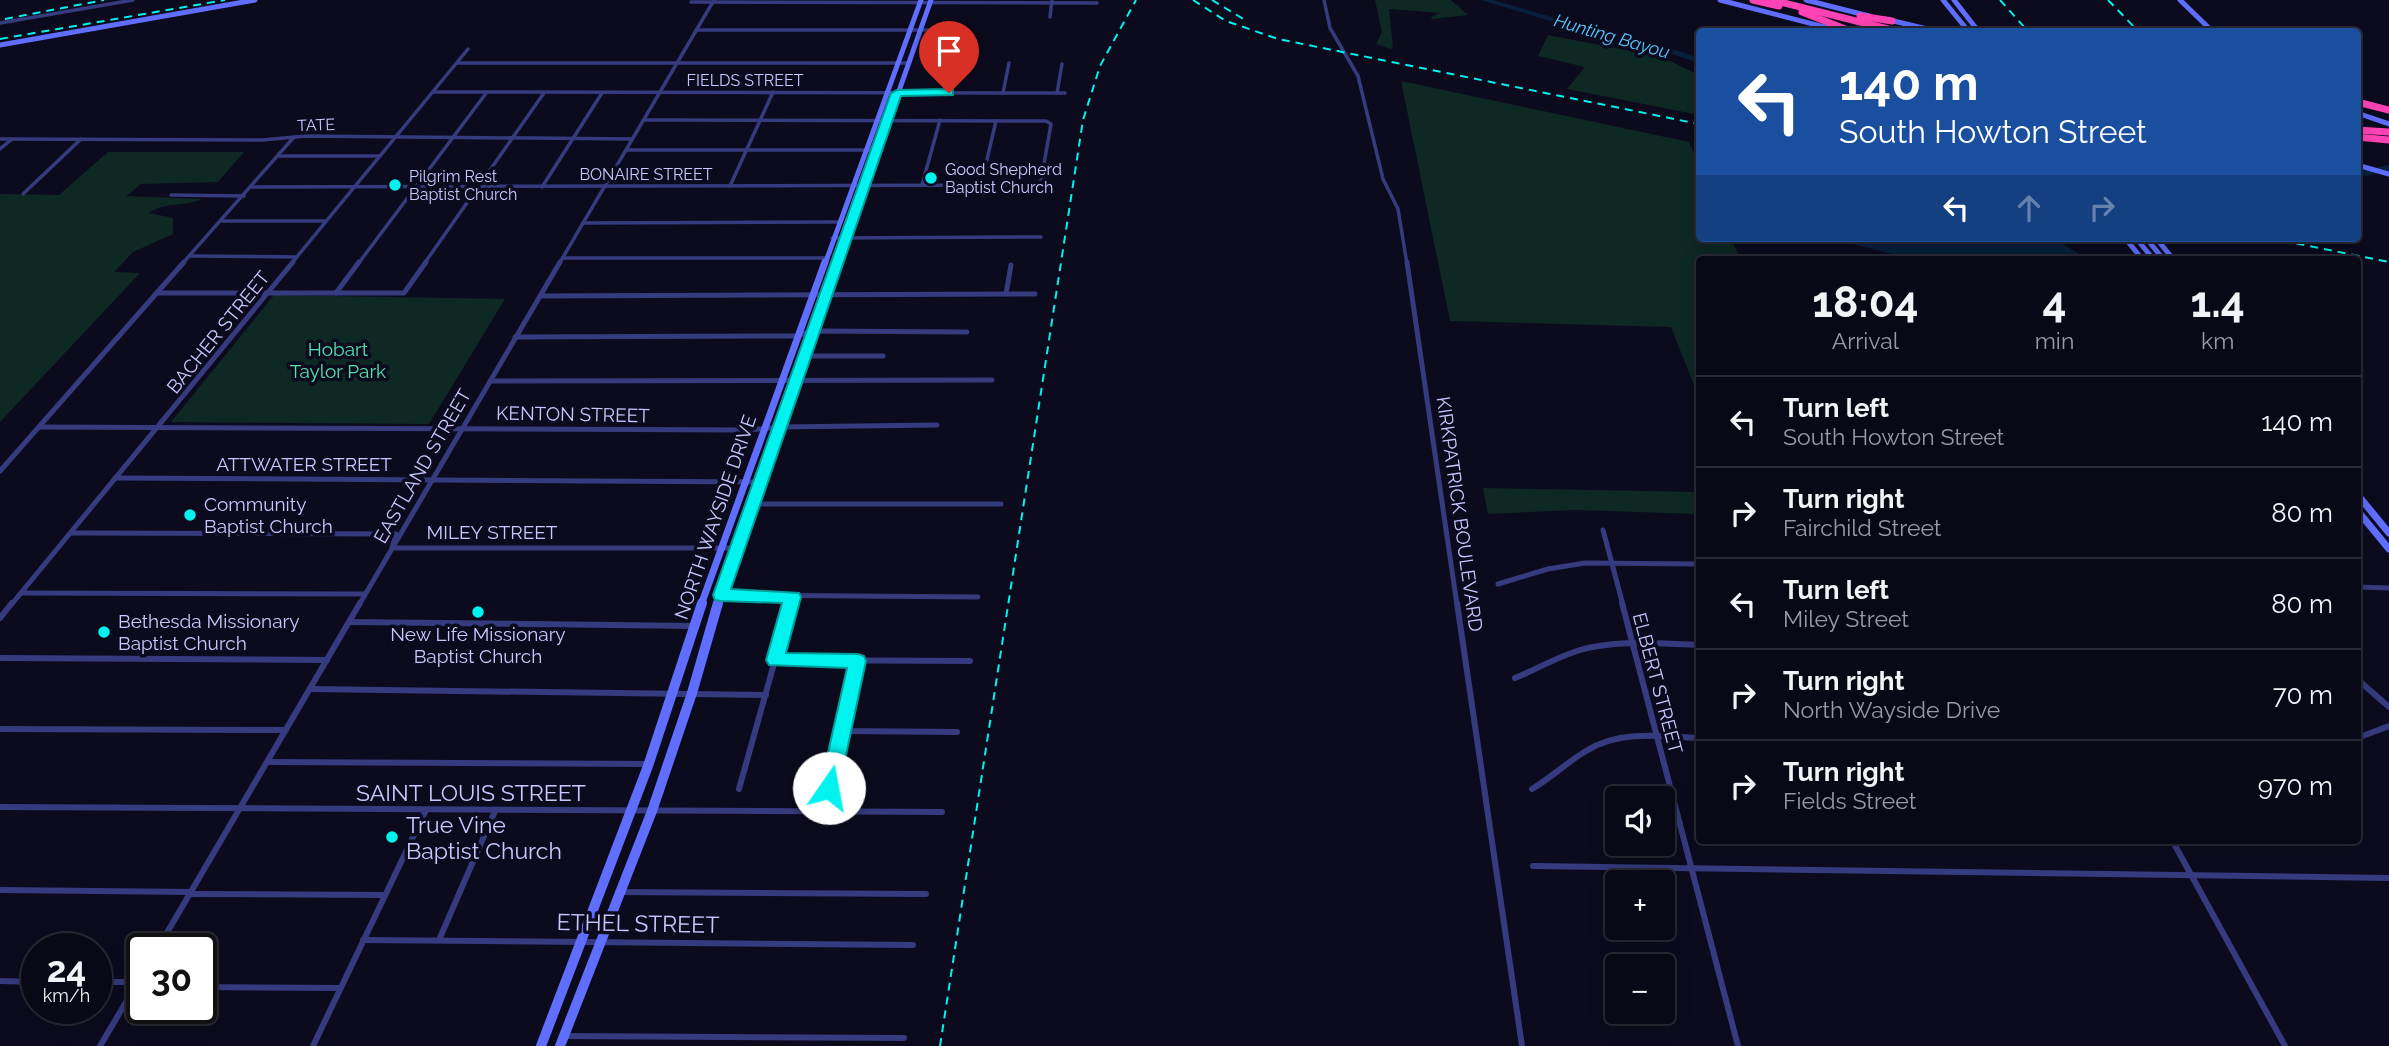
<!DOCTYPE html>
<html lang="en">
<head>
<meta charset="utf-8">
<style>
	:root { --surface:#090816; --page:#171623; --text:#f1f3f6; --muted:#999aa1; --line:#292935 }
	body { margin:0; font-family:Raleway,sans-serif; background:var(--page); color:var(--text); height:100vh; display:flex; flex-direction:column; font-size:26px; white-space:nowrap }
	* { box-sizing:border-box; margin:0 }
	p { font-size:23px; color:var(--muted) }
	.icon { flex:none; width:38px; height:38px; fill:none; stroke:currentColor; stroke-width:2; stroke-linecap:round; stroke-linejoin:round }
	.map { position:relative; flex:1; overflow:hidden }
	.details { position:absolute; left:1696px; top:256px; width:665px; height:588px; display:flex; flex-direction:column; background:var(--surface); border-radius:7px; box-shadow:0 4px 18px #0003,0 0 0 2px var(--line) }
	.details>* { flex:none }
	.banner { position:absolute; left:1696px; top:28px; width:665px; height:214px; border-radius:7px; box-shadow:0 4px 18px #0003,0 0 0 2px var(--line); background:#1a4fa0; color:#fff; overflow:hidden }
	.tools { position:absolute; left:1605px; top:786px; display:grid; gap:14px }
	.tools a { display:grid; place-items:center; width:70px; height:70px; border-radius:7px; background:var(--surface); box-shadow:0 4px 18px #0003,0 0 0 2px var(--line); font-size:35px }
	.speed { position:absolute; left:21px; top:933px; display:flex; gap:14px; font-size:35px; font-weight:700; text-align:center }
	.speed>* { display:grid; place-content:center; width:91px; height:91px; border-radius:50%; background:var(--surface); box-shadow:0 4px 18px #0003,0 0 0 2px var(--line); line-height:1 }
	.speed small { font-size:18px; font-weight:400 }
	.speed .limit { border:4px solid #111; border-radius:10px; background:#fff; color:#111 }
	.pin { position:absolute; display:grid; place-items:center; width:60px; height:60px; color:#fff; margin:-72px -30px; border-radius:50% 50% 50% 0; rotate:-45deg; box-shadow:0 0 7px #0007 }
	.pin .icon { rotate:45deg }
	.me { position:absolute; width:77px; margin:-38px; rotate:12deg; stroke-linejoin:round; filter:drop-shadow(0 0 5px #0008) }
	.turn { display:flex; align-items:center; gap:24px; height:147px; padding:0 28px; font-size:32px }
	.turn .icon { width:91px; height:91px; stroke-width:2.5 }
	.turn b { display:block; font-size:49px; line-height:60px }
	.lanes { display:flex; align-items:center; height:66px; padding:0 28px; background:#0003; justify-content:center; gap:35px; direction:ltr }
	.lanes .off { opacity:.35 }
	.eta { display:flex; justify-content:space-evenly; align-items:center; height:119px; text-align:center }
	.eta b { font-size:42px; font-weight:700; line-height:49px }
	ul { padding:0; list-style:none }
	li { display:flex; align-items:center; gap:21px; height:91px; padding:0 28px; border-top:2px solid var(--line) }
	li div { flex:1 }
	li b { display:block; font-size:26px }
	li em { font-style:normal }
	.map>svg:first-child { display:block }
	.green { fill:#0e2824 }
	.water { fill:#07203b }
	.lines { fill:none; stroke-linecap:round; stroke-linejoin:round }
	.river { fill:#07203b; fill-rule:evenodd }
	.street-far2 { stroke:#353b7e; stroke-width:3.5 }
	.street-far1 { stroke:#353b7e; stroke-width:5 }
	.street { stroke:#353b7e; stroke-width:6 }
	.secondary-far2 { stroke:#5f6eff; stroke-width:5 }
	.secondary-far1 { stroke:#5f6eff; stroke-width:7 }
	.secondary { stroke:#5f6eff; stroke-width:10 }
	.highway { stroke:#ff43b4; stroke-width:7 }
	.rail { stroke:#00f3ee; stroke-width:2; stroke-dasharray:8 6; stroke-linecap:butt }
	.route { fill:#00f3ee; stroke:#009e9b; stroke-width:2 }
	.poi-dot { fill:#00f3ee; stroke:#0c0b1e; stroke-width:2.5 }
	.labels { text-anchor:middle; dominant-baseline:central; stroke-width:7; stroke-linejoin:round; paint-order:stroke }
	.far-street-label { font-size:16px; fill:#c8c8ff; stroke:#0c0b1e }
	.far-poi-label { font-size:16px; fill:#c8c8ff; stroke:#0c0b1e; text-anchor:start }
	.far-water-label { font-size:18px; font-style:italic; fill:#56c5ff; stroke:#0c0b1e }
	.street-label { font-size:19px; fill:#c8c8ff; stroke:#0c0b1e }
	.park-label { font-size:19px; fill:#51e1ac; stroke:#0c0b1e }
	.poi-label { font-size:19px; fill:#c8c8ff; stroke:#0c0b1e; text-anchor:start }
	.near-street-label { font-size:23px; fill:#c8c8ff; stroke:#0c0b1e }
	.near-poi-label { font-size:23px; fill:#c8c8ff; stroke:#0c0b1e; text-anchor:start }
</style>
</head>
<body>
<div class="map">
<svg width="2389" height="1046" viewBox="0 0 2389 1046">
	<rect width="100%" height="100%" fill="#0c0b1e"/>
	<g class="green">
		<path d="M1375,0H1451L1468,15L1432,19L1431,17L1441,13L1389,9L1393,47L1391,49L1376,44L1382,32Z"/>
		<path d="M1548,35L1662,57L1699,75V115L1567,89L1585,67L1538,56Z"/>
		<path d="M1401,81L1689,142L1699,165V238H1731L1740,259H1699V398L1671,327L1450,321Z"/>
		<path d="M108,152H244L218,182L141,184L126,196L202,199C184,207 164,202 149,213L173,218V234L133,252L114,272L140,273L0,422V194L59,195Z"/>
		<path d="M274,295L505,299L429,424L171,422Z"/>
		<path d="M1483,488L1699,492V514L1575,510L1488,514Z"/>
	</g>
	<path class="water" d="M1828,238H2045L2064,245L2088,259H1913Z"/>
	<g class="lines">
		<g class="river">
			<path d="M1481,0H1493L1621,37L1662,45L1699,58V63L1657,49L1617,41Z"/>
			<path d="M2389,165V171L2357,178V172Z"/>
		</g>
		<g class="street-far2">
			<path d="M1324,0L1330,28L1358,76L1383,179L1398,209L1407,264"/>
			<path d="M691,2L1097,3"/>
			<path d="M1050,17L1052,0"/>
			<path d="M0,23L133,0"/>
			<path d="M696,30H949"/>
			<path d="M457,63H907"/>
			<path d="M433,92L1065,93"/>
			<path d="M949,93L958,60"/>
			<path d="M1003,93L1009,63"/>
			<path d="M1057,93L1062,64"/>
			<path d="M0,139L262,140L306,136L632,139"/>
			<path d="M0,149L12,139"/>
			<path d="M627,150H877"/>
			<path d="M279,156H380"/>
			<path d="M922,185L940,120"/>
			<path d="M981,185L996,121"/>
			<path d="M730,186L773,92"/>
			<path d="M252,187L1033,185L1041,181L1051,124L1046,121L644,120"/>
			<path d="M542,187L602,93"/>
			<path d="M23,194L81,139"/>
			<path d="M171,195L244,196"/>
			<path d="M222,221H326"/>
			<path d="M583,223L838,222"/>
			<path d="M832,238L1041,237"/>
			<path d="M190,256L297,257"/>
			<path d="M563,258H825"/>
			<path d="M182,264L294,137"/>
			<path d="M291,264L468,49"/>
			<path d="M358,264L487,92"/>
			<path d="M424,264L544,93"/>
			<path d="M559,264L714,0"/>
		</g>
		<g class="street-far1">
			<path d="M1407,262L1457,605"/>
			<path d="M158,293H404L426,262"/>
			<path d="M336,293L359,262"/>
			<path d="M1006,294L1011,265"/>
			<path d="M540,296L1035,294"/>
			<path d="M515,337L796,336L813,331L967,332"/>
			<path d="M805,356H883"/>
			<path d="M490,381L992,380"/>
			<path d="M40,427L749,430L780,427L937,425"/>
			<path d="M0,471L184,262"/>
			<path d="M115,478L760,482"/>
			<path d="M753,504H1001"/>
			<path d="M1603,530L1623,605"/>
			<path d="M71,533L396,534L392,548H738"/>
			<path d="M1498,584L1548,569L1585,563L1699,564"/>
			<path d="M2357,587L2389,588"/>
			<path d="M21,593L365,594"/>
			<path d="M721,595L978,597"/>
			<path d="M11,605L293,262"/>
			<path d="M359,605L560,262"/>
			<path d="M791,605L793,597"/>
		</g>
		<g class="street">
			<path d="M1457,603L1522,1046"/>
			<path d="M1622,603L1738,1046"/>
			<path d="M0,618L12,603"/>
			<path d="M350,622L696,626"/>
			<path d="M0,658L327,660"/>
			<path d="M775,660L970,661"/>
			<path d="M1515,678C1537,669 1557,657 1580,650C1618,639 1660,644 1699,645"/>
			<path d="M2357,679L2389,707"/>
			<path d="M310,689L766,695"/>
			<path d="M0,729L286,730"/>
			<path d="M841,731L957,732"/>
			<path d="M2357,738L2389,726"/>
			<path d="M268,762L649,764"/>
			<path d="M829,787L858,661"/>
			<path d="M739,789L791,603"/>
			<path d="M1532,789C1551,778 1567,762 1586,751C1619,730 1662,736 1699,738"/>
			<path d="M0,807L942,812"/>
			<path d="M2172,840L2285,1046"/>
			<path d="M1533,866L2389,878"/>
			<path d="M0,890L191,892"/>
			<path d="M618,892L926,894"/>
			<path d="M190,894L385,895"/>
			<path d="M363,940L913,945"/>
			<path d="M439,940L495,811"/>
			<path d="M158,948L360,603"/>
			<path d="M0,981L37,982"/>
			<path d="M96,982H138"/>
			<path d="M201,987L340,988"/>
			<path d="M564,1036L904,1038"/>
			<path d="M100,1046L142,975"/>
			<path d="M313,1046L426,810"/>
		</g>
		<g class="secondary-far2">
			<path d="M1720,0L1844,32"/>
			<path d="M1806,0L1869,16"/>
			<path d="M1943,0L1969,32"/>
			<path d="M1954,0L1979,32"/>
			<path d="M2180,0L2213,32"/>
			<path d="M1885,19L1940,32"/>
			<path d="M0,45L255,0"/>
			<path d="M2357,113L2389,124"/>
			<path d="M2357,165L2389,174"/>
			<path d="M2125,238L2142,259"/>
			<path d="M2136,238L2153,259"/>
			<path d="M2146,238L2163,259"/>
			<path d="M2156,238L2173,259"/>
			<path d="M825,264L921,0"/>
			<path d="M838,264L931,0"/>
		</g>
		<g class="secondary-far1">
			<path d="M2357,494L2389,533"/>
			<path d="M2357,510L2389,549"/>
			<path d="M701,605L825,262"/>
			<path d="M717,605L838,262"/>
		</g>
		<g class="secondary">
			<path d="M541,1046L648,766L702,603"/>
			<path d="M560,1046L652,811L692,693L718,603"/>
		</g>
		<g class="highway">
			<path d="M1753,0L1779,6"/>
			<path d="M1772,0L1900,32"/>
			<path d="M1802,12L1853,32"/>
			<path d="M1860,16L1892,21"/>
			<path d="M2357,102L2389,110"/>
			<path d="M2357,130L2389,132"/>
			<path d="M2357,137L2389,140"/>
		</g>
		<g class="rail">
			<path d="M1193,0L1226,21L1278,39L1699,124"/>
			<path d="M1212,0L1245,20"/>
			<path d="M2000,0L2026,29"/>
			<path d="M2108,0L2139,32"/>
			<path d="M5,19L104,0"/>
			<path d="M0,39L225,0"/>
			<path d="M2269,238L2389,262"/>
			<path d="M940,1046L1083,120L1100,66L1136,0"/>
		</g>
	</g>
	<path class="route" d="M949,89L953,90V95L901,96L731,589L799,593L801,597L786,653L858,654L864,656L866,661L839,788L836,793L829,796L822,793L820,788L847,668L769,665L766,660L782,603L721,601L715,600L713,595L891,93L897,90Z"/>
	<g class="poi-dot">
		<circle cx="931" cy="178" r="7"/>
		<circle cx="395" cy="185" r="7"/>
		<circle cx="190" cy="515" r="7"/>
		<circle cx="478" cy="612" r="7"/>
		<circle cx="104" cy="632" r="7"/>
		<circle cx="392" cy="837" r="7"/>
	</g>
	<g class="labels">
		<g class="far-street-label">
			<text x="745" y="80">FIELDS STREET</text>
			<text transform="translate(316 125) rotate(-2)">TATE</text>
			<text x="646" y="174">BONAIRE STREET</text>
		</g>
		<g class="far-poi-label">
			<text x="945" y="169">Good Shepherd<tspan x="945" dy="18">Baptist Church</tspan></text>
			<text x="409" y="176">Pilgrim Rest<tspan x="409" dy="18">Baptist Church</tspan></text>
		</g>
		<g class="far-water-label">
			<text transform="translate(1612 36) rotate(16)">Hunting Bayou</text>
		</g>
		<g class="street-label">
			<text transform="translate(218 332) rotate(-51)">BACHER STREET</text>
			<text transform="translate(573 414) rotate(1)">KENTON STREET</text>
			<text x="304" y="464">ATTWATER STREET</text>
			<text transform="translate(422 466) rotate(-60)">EASTLAND STREET</text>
			<text transform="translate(1460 514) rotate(82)">KIRKPATRICK BOULEVARD</text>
			<text transform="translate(715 517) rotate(-71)">NORTH WAYSIDE DRIVE</text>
			<text x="492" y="532">MILEY STREET</text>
			<text transform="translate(1658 683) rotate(75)">ELBERT STREET</text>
		</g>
		<g class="park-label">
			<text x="338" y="349">Hobart<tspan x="338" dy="22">Taylor Park</tspan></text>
		</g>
		<g class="poi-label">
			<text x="204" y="504">Community<tspan x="204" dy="22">Baptist Church</tspan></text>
			<text x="118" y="621">Bethesda Missionary<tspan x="118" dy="22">Baptist Church</tspan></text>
			<text x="478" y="634" text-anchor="middle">New Life Missionary<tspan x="478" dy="22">Baptist Church</tspan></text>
		</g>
		<g class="near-street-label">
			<text x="471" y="792">SAINT LOUIS STREET</text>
			<text transform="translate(638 923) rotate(1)">ETHEL STREET</text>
		</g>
		<g class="near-poi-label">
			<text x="406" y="824">True Vine<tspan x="406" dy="26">Baptist Church</tspan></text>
		</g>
	</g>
</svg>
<div class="tools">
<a><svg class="icon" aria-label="sound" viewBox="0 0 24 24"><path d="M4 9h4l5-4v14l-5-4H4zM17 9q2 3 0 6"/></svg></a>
<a>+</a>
<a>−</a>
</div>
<div class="speed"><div>24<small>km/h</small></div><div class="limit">30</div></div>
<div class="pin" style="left:949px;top:93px;background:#d93025"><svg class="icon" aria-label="arrive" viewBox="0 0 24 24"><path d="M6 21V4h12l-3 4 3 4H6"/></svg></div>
<svg class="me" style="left:829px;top:788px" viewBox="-20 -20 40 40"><circle r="19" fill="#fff"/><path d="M0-13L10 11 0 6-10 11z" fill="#00f3ee"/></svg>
<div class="banner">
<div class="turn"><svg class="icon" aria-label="left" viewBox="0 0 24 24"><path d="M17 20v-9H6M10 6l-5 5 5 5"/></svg><div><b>140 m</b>South Howton Street</div></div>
<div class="lanes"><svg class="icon" aria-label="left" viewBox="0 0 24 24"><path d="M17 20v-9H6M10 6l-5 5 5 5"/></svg><svg class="icon off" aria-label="ahead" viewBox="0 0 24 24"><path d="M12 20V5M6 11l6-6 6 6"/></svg><svg class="icon off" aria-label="right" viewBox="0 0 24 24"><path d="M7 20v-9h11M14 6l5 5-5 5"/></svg></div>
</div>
<section class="details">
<div class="eta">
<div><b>18:04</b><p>Arrival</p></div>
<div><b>4</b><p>min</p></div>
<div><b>1.4</b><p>km</p></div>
</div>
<ul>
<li><svg class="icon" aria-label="left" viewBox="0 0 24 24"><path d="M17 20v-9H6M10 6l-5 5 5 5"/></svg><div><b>Turn left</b><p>South Howton Street</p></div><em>140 m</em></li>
<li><svg class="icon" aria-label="right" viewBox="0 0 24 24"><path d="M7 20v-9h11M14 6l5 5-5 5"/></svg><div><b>Turn right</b><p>Fairchild Street</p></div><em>80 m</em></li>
<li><svg class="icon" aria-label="left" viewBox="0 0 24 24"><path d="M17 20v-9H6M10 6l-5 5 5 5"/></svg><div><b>Turn left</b><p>Miley Street</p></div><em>80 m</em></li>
<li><svg class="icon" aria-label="right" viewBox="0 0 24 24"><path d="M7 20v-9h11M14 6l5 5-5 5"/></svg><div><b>Turn right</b><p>North Wayside Drive</p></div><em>70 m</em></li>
<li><svg class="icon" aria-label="right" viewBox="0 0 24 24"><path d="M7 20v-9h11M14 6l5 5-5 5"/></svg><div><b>Turn right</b><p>Fields Street</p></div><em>970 m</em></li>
</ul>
</section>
</div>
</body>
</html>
